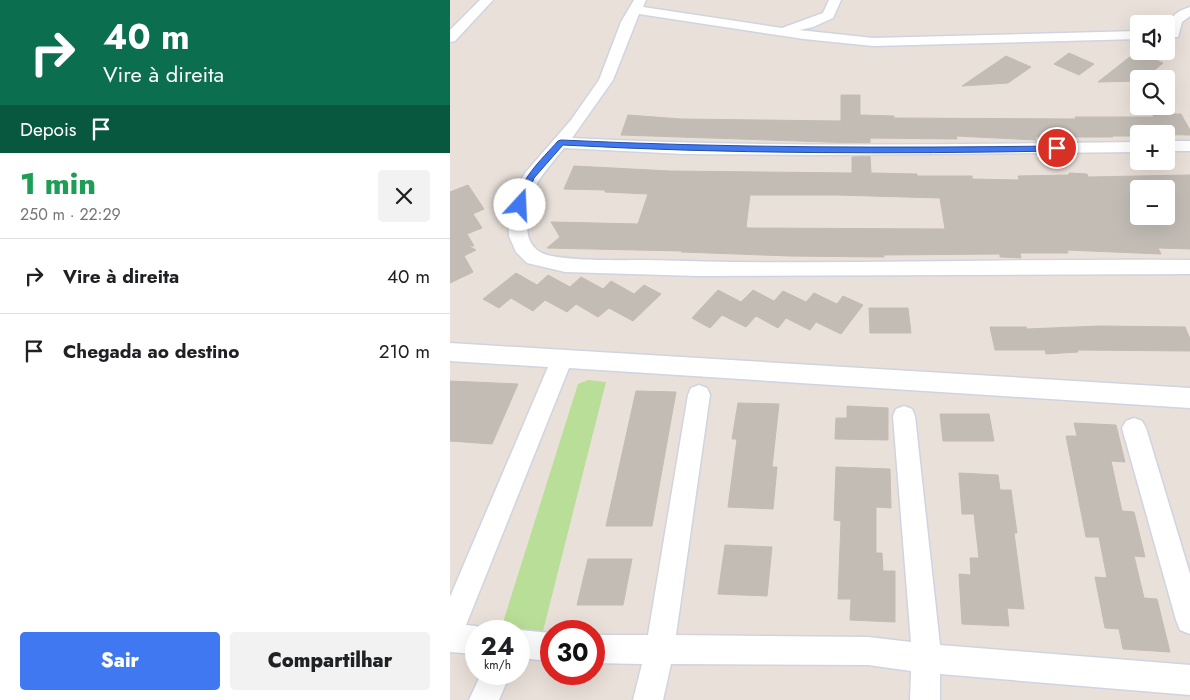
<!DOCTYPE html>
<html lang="pt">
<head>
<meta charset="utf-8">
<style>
	:root { --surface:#fff; --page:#f2f2f2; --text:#202124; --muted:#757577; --line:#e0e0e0; --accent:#3f78f1 }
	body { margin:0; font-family:Jost,sans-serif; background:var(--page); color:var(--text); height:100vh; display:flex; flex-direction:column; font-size:19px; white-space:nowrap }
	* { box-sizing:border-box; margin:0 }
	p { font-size:16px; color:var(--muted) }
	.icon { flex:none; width:28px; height:28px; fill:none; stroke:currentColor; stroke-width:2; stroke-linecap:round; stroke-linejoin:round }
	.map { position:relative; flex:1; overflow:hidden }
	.panel { display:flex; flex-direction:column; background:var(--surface); width:450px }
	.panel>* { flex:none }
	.hud { background:#0b6e4f; color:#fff; overflow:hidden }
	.controls { position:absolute; left:680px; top:15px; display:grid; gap:10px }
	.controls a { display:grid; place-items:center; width:45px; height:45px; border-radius:5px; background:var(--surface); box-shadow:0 5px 20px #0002; font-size:25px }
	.speed { position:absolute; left:15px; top:620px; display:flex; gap:10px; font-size:25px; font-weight:700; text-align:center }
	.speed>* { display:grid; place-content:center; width:65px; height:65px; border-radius:50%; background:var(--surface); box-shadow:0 5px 20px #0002; line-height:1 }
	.speed small { font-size:12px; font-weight:400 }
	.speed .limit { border:8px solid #d22; background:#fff; color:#111 }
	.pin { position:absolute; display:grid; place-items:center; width:42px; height:42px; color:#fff; margin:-21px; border:2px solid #fff; border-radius:50%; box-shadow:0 1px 5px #0007 }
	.me { position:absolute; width:55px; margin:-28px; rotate:20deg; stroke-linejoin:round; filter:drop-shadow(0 0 4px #0008) }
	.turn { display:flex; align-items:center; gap:18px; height:105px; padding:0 20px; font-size:22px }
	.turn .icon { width:65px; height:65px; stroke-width:2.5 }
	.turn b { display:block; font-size:35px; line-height:42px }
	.then { display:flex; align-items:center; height:48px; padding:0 20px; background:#0003; gap:10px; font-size:19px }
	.round { display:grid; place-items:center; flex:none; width:52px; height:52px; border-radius:5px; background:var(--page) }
	.headline { display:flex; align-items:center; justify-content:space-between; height:85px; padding:0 20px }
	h1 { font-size:30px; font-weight:800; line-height:38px; color:#1e9e55 }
	.button { display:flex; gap:10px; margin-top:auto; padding:10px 20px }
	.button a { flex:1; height:58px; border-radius:5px; background:var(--accent); color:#fff; font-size:20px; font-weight:800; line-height:58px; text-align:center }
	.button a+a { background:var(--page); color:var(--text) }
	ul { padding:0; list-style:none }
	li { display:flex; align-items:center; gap:15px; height:75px; padding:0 20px; border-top:1px solid var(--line) }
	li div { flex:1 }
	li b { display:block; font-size:19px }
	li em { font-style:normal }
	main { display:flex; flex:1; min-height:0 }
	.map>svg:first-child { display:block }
	.green { fill:#b9de97 }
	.building { fill:#c2bcb5; stroke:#c4bcb3; fill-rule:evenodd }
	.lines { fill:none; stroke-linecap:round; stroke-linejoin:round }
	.street-casing { stroke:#cfd4e0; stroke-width:3 }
	.street { fill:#fff; fill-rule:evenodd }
	.route { fill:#3f78f1; stroke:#294e9d }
</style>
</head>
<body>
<main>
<section class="panel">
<div class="hud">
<div class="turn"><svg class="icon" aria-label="right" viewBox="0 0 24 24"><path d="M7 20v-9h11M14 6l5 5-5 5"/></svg><div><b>40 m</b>Vire à direita</div></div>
<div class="then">Depois<svg class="icon" aria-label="arrive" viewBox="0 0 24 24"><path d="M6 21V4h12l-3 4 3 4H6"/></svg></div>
</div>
<div class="headline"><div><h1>1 min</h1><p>250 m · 22:29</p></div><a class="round"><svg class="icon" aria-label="close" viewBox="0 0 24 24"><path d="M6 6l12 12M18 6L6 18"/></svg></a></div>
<ul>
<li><svg class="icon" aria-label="right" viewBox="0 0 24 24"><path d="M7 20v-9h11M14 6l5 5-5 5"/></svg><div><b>Vire à direita</b></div><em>40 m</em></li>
<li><svg class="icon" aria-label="arrive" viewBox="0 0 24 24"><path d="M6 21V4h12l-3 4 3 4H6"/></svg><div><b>Chegada ao destino</b></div><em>210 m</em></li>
</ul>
<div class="button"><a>Sair</a><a>Compartilhar</a></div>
</section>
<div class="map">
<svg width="740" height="700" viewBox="0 0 740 700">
	<rect width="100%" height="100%" fill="#e9e0d9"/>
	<path class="green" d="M138,380L156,382L93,631L60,630L54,625V619L128,384Z"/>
	<g class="building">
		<path d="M686,52L713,63L694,79H689V81L648,82Z"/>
		<path d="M619,53L644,64L629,75L604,64Z"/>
		<path d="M556,56L581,67L558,83L512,86Z"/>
		<path d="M391,95H410V115L444,116V118L626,119L625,117H704L702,114H731L740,130V135L689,134V136H662L663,137H585L586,140L506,136L507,139L420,138V143H406L171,135L178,115L231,119L391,121Z"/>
		<path d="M420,156L421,173L467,174V176H522V179L569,180L568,176L619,175V173L637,174L638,177L740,175V249L708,248L711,254L617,250L618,253H570L571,258L550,257V254L433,255L434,257L340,256L231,252L232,251L97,248L110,237L101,222L188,224L198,194L155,192V190L114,189L124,166L220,171L402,173V157ZM689,189H716V216H689ZM300,195H386L490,198L495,229L298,228L296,227Z"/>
		<path d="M18,185L34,209L23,214L32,228L17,234L24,246H18L26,250L14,256L23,272L0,283V192Z"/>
		<path d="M66,273L87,285L98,275L120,287L131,277L153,289L161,281L184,294L194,285L211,294L183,321L159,308L148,317L126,304L117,312L95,300L83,311L61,298L49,308L33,299Z"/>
		<path d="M268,290L291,302L303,290L324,301L333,291L356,302L364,293L387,304L393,296L413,305L391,334L366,322L360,330L336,318L328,328L306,316L296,327L272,315L260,328L242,318Z"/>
		<path d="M419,308H458L461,333H420Z"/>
		<path d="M649,326L735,327L740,339V351L627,350L628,352L596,354L595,350H545L540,327H576L577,329Z"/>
		<path d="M0,381L68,384L42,444L0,441Z"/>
		<path d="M186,391L226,392L202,526H156Z"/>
		<path d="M288,403L329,404L322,467H327L323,509L278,507L287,439H282Z"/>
		<path d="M397,406L438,408V440L385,439L386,418H397Z"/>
		<path d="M490,414H539L544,441H493Z"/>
		<path d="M624,423L666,425L675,462L661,461L672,511L684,512L695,557L684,556L694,598L707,599L720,652L673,649L669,629L655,628L645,577L657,578L649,537H636L616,436H627Z"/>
		<path d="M386,467L440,469L441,508L426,507V553H432L433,571H445V622L400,620L401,599H388L391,521L384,520Z"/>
		<path d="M509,473L548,475L550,490H561L567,533H564L574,609L557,608L559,626L512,624L509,574L521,575L520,558H529L524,514H512Z"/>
		<path d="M275,545L322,547L317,596L268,594Z"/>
		<path d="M138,559H182L173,605H127Z"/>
	</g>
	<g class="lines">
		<defs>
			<g id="street">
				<path d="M30,0H43L5,41L0,42V30Z"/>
				<path d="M184,0H196L193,7L332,28L373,13L379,0H391L383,18L363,27L349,30L423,38L689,31V39L423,46L354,39L189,14L163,80L122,138C311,148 500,144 689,142V152L371,155L234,154L114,148C95,172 74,192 77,225C77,236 80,246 90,252C106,262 175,260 197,260C378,266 559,258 740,260V274L248,276L115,272L77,263L66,252L59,236L58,217L63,193L75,173L121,120L149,80L171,22Z"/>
				<path d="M740,7V16L732,22L728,37H718L716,34C717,19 726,11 740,7Z"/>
				<rect x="716" y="141" width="24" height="10"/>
				<path d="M0,343L740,388V408L119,368L16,625L26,626L37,631H26V654L0,652V597L98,367L0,361Z"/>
				<path d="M249,385L257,388L260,395L226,635L418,637L461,642L443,416L446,409L454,406L462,409L465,416L490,645L740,665V695L490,674V700H460L461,671L418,665L221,664L213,700H183L192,664L144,663V635H198L238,395L241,388Z"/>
				<path d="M684,418L692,421L696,428L740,574V634L730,630L726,620L672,428L676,421Z"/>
				<path d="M69,630L101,633V661L69,658V631H65Z"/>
				<path d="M31,674H60L49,700H19Z"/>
			</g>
		</defs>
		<use href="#street" class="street-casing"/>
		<use href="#street" class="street"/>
	</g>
	<path class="route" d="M111,140C276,148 442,148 607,146L612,148L607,151C442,154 278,154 113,145L84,178L73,207H66L65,205C71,178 90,161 108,141Z"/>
</svg>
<div class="controls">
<a><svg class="icon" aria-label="sound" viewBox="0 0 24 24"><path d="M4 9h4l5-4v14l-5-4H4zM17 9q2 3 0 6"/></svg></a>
<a><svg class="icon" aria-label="search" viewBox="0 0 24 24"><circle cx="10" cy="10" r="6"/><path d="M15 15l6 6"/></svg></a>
<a>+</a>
<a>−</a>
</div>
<div class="speed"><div>24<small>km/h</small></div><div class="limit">30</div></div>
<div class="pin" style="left:607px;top:148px;background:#d93025"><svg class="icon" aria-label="arrive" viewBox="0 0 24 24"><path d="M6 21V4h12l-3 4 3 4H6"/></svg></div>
<svg class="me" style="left:70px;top:205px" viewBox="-20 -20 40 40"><circle r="19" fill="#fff"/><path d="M0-13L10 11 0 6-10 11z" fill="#3f78f1"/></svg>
</div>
</main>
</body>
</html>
